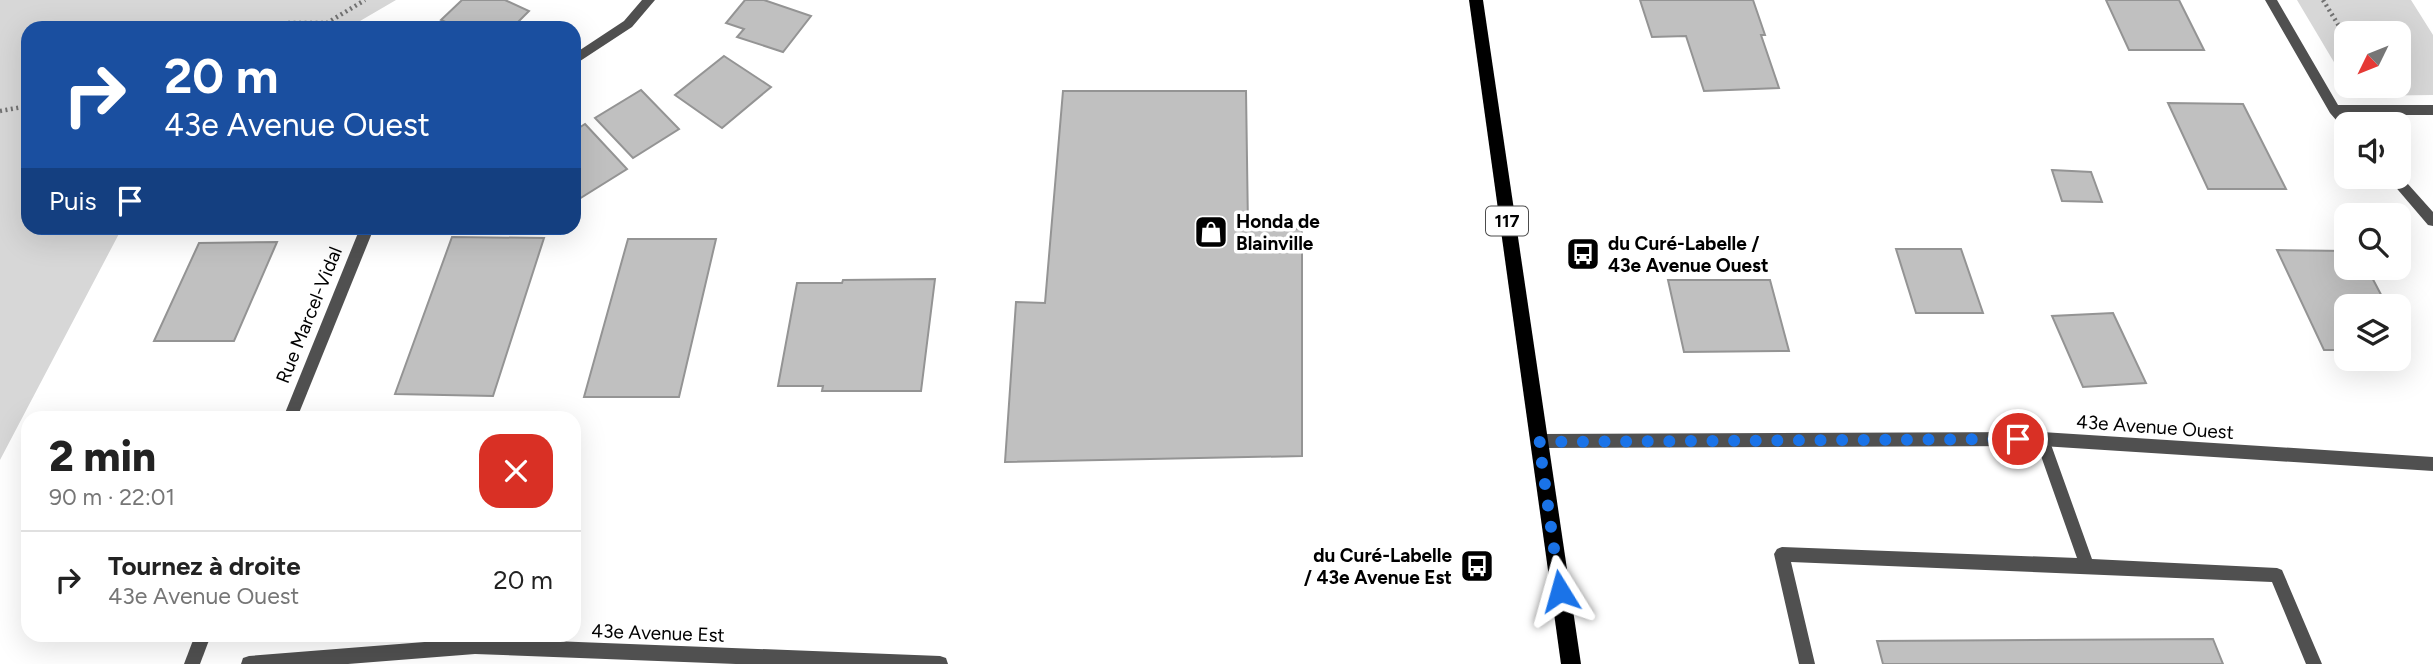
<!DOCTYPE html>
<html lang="fr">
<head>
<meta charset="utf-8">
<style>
	:root { --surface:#fff; --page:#f6f6f6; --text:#222; --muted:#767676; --line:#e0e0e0 }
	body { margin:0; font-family:Figtree,sans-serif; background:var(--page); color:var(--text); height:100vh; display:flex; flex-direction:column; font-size:26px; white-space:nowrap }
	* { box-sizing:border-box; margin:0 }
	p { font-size:23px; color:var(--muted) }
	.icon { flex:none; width:38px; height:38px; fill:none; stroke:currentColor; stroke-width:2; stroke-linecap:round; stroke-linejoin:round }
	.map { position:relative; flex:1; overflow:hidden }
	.details { position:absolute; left:21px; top:411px; width:560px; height:231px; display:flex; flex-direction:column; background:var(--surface); border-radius:21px; box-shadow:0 7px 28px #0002 }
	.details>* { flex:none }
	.banner { position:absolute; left:21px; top:21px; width:560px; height:214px; border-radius:21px; box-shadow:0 7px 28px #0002; background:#1a4fa0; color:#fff; overflow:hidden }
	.needle { width:46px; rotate:227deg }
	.tools { position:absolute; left:2334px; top:21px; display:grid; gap:14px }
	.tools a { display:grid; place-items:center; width:77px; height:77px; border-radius:14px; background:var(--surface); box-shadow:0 7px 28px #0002; font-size:35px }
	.pin { position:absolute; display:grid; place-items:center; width:60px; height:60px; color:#fff; margin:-30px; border:4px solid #fff; border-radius:50%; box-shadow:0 2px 7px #0007 }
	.me { position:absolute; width:77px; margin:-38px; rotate:352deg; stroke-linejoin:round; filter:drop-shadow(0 0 5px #0008) }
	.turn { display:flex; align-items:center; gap:24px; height:147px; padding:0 28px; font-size:32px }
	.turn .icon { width:91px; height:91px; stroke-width:2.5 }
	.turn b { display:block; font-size:49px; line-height:60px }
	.then { display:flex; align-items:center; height:66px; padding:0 28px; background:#0003; gap:14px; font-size:26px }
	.round { display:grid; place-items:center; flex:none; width:74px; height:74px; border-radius:21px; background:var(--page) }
	.summary { display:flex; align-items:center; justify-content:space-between; height:119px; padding:0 28px }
	h1 { font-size:42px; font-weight:800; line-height:52px }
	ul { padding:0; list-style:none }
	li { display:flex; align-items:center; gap:21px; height:98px; padding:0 28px; border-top:2px solid var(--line) }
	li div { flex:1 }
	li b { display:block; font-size:26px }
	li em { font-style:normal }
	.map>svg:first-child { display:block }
	.green { fill:#d7d7d7 }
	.building { fill:#c0c0c0; stroke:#949494; stroke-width:2 }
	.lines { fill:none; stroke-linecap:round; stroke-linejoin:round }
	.path { stroke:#727272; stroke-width:4.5; stroke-dasharray:2 3.5; stroke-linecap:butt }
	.lane { fill:#505050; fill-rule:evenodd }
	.street { fill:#505050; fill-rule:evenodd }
	.primary { fill:#000; fill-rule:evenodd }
	.route { stroke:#1a73e8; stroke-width:12; stroke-dasharray:0 21.6 }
	.labels { text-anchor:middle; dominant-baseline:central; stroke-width:7; stroke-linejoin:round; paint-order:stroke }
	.shield { fill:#fff; stroke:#4c4c4c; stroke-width:2 }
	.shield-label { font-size:18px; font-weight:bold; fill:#000 }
	.poi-label { font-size:19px; font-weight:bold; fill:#000; stroke:#fff; text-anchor:start }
	.street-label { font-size:19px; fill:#000; stroke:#fff }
</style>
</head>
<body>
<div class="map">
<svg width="2433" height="664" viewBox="0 0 2433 664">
	<rect width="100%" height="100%" fill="#fff"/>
	<g class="green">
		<path d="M0,0H396L348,28H28V228H122L0,460Z"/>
		<path d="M2297,0H2411L2433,35V95L2354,96L2348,86H2399V33H2347V84Z"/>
	</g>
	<g class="building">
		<path d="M462,0H505L529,11L512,28H459L441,20Z"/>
		<path d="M745,0H764L811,16L783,52L737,37L744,29L726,23Z"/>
		<path d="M1640,0H1753L1765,35H1761L1779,88L1704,91L1686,36L1652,37Z"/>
		<path d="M2106,0H2179L2204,50H2129Z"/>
		<path d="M724,56L771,87L722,128L675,95Z"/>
		<path d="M641,90L679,129L633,158L595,118Z"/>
		<path d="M1063,91H1246L1248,227L1302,229V456L1005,462L1016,302L1045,303Z"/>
		<path d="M2168,103L2243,104L2286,189H2208Z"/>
		<path d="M585,124L627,169L579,199L574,194V131Z"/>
		<path d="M2052,170L2091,172L2102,202L2062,201Z"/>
		<path d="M452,237L544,238L493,396L395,394Z"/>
		<path d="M628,239H716L679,397H584Z"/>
		<path d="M277,242L234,341H154L199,243Z"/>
		<path d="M1896,249H1961L1983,313H1916Z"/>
		<path d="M2277,250L2347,251V268H2367L2387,306H2347V350H2324Z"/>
		<path d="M935,279L921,391H822L823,386H778L797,283H842L843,280Z"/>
		<path d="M1668,280H1770L1789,351L1684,352Z"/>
		<path d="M2113,313L2146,383L2083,387L2052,316Z"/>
		<path d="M116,416H202L201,418H115Z"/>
		<path d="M2213,639L2223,664H1883L1877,641Z"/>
	</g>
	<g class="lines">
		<g class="path">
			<path d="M2323,0L2347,39"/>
			<path d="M261,28L289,23H327L365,0"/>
			<path d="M0,111L28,106"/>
		</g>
		<path class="lane" d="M2042,432L2047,434L2049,439L2092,559L2277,568L2282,570L2322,664H2306L2272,582L1791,562L1815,664H1799L1774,554L1777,549L1782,547L2077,558L2035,439L2037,434Z"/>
		<g class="street">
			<path d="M642,0H655L632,27L574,65V54L624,21Z"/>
			<path d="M2265,0H2277L2338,105H2433V115H2346L2353,124H2347V129L2343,128L2330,113Z"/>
			<path d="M2399,174L2433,212V226L2428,225L2387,177H2399Z"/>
			<path d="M360,228H374L297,418H283Z"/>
			<path d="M2042,432L2433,457V471L2042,446L1539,448L1534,446L1532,441L1534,436L1539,434Z"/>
			<path d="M195,635H211L200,664H184Z"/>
			<path d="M475,638L940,656L946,658L948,664H736L475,654L348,664H241L243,658L249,656Z"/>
		</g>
		<path class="primary" d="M1469,0H1483L1581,664H1561Z"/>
	</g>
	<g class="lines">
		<path class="route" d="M1560,591L1539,442L2018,439"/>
	</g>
	<defs>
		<symbol id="shop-square" viewBox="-11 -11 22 22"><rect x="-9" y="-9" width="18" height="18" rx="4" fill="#000" stroke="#fff"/><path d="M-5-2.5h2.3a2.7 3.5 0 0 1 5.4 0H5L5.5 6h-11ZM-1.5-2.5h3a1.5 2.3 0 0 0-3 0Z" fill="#fff"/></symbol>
		<symbol id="bus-square" viewBox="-11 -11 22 22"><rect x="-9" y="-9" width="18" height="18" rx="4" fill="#000" stroke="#fff"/><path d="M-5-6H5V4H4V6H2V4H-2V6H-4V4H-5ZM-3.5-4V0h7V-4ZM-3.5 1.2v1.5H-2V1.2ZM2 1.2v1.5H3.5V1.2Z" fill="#fff"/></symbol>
	</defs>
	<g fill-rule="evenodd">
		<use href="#shop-square" x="1192" y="213" width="38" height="38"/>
		<use href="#bus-square" x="1564" y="235" width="38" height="38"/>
		<use href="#bus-square" x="1458" y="547" width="38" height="38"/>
	</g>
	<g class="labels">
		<rect class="shield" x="1486" y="206.5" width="42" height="29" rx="5"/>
		<g class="shield-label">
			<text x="1507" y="221">117</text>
		</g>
		<g class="poi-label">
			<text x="1236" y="221">Honda de<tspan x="1236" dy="22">Blainville</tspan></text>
			<text x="1608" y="243">du Curé-Labelle /<tspan x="1608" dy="22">43e Avenue Ouest</tspan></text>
			<text x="1452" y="555" text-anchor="end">du Curé-Labelle<tspan x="1452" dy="22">/ 43e Avenue Est</tspan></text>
		</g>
		<g class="street-label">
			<text transform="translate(309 315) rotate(-68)">Rue Marcel-Vidal</text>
			<text transform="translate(2155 427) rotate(4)">43e Avenue Ouest</text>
			<text transform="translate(658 633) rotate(2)">43e Avenue Est</text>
		</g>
	</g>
</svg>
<div class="tools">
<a><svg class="needle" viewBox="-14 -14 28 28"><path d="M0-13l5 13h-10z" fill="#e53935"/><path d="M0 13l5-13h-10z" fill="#767676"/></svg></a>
<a><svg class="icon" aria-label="sound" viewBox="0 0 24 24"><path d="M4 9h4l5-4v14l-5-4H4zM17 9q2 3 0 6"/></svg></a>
<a><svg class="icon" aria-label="search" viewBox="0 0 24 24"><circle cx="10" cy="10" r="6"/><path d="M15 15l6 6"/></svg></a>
<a><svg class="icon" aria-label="layers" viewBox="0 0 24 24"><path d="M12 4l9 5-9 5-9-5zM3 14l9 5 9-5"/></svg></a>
</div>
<div class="pin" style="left:2018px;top:439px;background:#d93025"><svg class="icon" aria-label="arrive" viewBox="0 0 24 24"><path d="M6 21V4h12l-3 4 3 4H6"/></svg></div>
<svg class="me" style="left:1560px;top:591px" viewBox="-20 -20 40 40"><path d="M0-17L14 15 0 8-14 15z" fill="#1a73e8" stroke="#fff" stroke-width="4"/></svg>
<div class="banner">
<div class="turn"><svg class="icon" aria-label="right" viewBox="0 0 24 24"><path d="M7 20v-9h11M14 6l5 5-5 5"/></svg><div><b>20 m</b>43e Avenue Ouest</div></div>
<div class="then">Puis<svg class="icon" aria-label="arrive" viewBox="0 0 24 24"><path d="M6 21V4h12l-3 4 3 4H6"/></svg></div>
</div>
<section class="details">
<div class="summary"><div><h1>2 min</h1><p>90 m · 22:01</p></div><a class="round" style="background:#d93025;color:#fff"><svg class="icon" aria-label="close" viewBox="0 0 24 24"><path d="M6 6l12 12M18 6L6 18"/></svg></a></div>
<ul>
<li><svg class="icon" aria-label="right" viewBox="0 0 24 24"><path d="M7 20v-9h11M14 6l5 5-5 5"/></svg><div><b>Tournez à droite</b><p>43e Avenue Ouest</p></div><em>20 m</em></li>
</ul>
</section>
</div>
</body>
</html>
